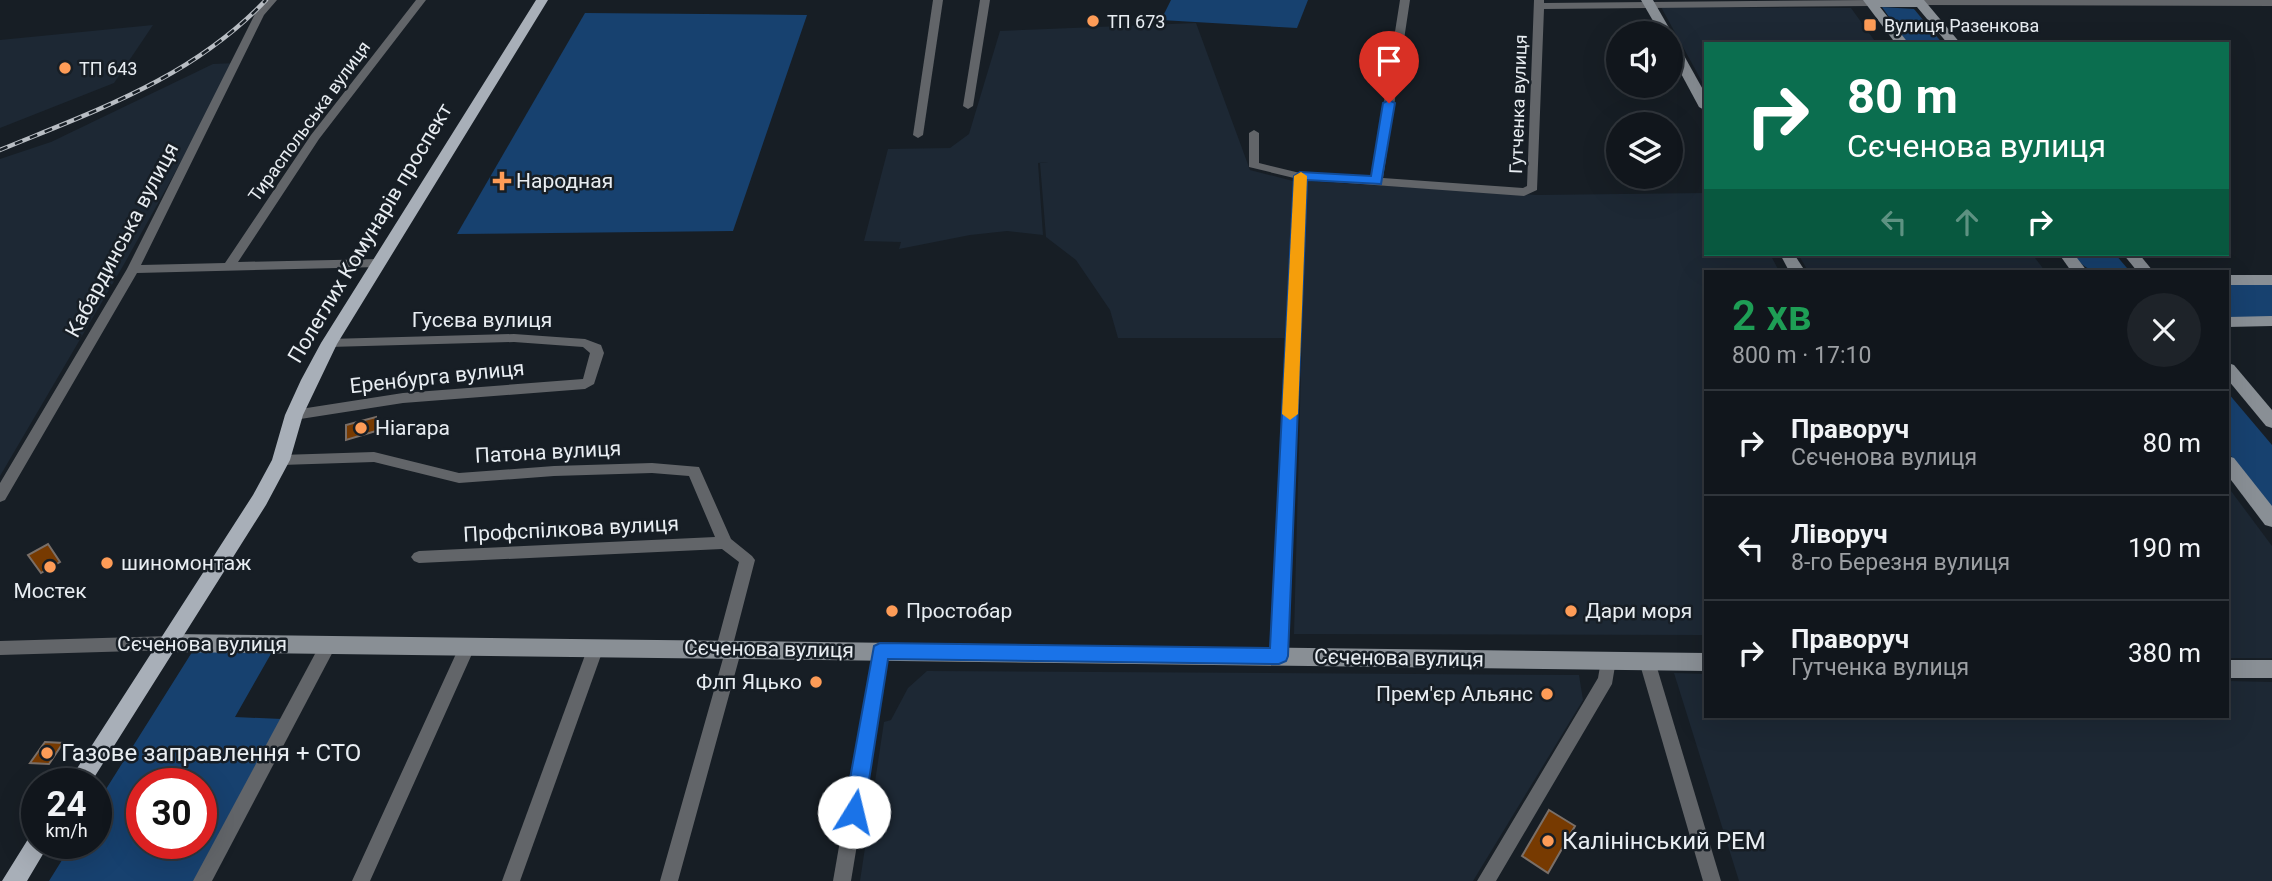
<!DOCTYPE html>
<html lang="uk">
<head>
<meta charset="utf-8">
<style>
	:root { --surface:#11161c; --page:#1e2329; --text:#f1f3f6; --muted:#9c9fa3; --line:#30353b }
	body { margin:0; font-family:Roboto,sans-serif; background:var(--page); color:var(--text); height:100vh; display:flex; flex-direction:column; font-size:26px; white-space:nowrap }
	* { box-sizing:border-box; margin:0 }
	p { font-size:23px; color:var(--muted) }
	.icon { flex:none; width:38px; height:38px; fill:none; stroke:currentColor; stroke-width:2; stroke-linecap:round; stroke-linejoin:round }
	.map { position:relative; flex:1; overflow:hidden }
	.sheet { position:absolute; left:1704px; top:270px; width:525px; height:448px; display:flex; flex-direction:column; background:var(--surface); border-radius:0px; box-shadow:0 7px 28px #0002,0 0 0 2px var(--line) }
	.sheet>* { flex:none }
	.top-card { position:absolute; left:1704px; top:42px; width:525px; height:214px; border-radius:0px; box-shadow:0 7px 28px #0002,0 0 0 2px var(--line); background:#0b6e4f; color:#fff; overflow:hidden }
	.buttons { position:absolute; left:1606px; top:21px; display:grid; gap:14px }
	.buttons a { display:grid; place-items:center; width:77px; height:77px; border-radius:50%; background:var(--surface); box-shadow:0 7px 28px #0002,0 0 0 2px var(--line); font-size:35px }
	.speed { position:absolute; left:21px; top:768px; display:flex; gap:14px; font-size:35px; font-weight:700; text-align:center }
	.speed>* { display:grid; place-content:center; width:91px; height:91px; border-radius:50%; background:var(--surface); box-shadow:0 7px 28px #0002,0 0 0 2px var(--line); line-height:1 }
	.speed small { font-size:18px; font-weight:400 }
	.speed .limit { border:10px solid #d22; background:#fff; color:#111 }
	.pin { position:absolute; display:grid; place-items:center; width:60px; height:60px; color:#fff; margin:-72px -30px; border-radius:50% 50% 50% 0; rotate:-45deg; box-shadow:0 0 7px #0007 }
	.pin .icon { rotate:45deg }
	.me { position:absolute; width:77px; margin:-38px; rotate:9deg; stroke-linejoin:round; filter:drop-shadow(0 0 5px #0008) }
	.turn { display:flex; align-items:center; gap:24px; height:147px; padding:0 28px; font-size:32px }
	.turn .icon { width:91px; height:91px; stroke-width:2.5 }
	.turn b { display:block; font-size:49px; line-height:60px }
	.lanes { display:flex; align-items:center; height:66px; padding:0 28px; background:#0003; justify-content:center; gap:35px; direction:ltr }
	.lanes .off { opacity:.35 }
	.round { display:grid; place-items:center; flex:none; width:74px; height:74px; border-radius:37px; background:var(--page) }
	.head { display:flex; align-items:center; justify-content:space-between; height:119px; padding:0 28px }
	h1 { font-size:42px; font-weight:600; line-height:52px; color:#1e9e55 }
	ul { padding:0; list-style:none }
	li { display:flex; align-items:center; gap:21px; height:105px; padding:0 28px; border-top:2px solid var(--line) }
	li div { flex:1 }
	li b { display:block; font-size:26px }
	li em { font-style:normal }
	.map>svg:first-child { display:block }
	.built { fill:#1d2834 }
	.green { fill:#17416f; fill-rule:evenodd }
	.building { fill:#773a01; stroke:#7a6f68; stroke-width:2 }
	.lines { fill:none; stroke-linecap:round; stroke-linejoin:round }
	.street { fill:#626569; fill-rule:evenodd }
	.secondary { fill:#898f95; fill-rule:evenodd }
	.primary { fill:#a8afb8; fill-rule:evenodd }
	.rail-casing { stroke:#b8bdc3; stroke-width:4.5 }
	.rail { stroke:#171e25; stroke-width:2.5; stroke-dasharray:8; stroke-linecap:butt }
	.route { fill:#1a73e8; stroke:#114b97; stroke-width:2 }
	.slow { fill:#f59e0b }
	.poi-dot { fill:#fe9c57; stroke:#171e25; stroke-width:2.5 }
	.labels { text-anchor:middle; dominant-baseline:central; stroke-width:5; stroke-linejoin:round; paint-order:stroke }
	.far-poi-label { font-size:18px; fill:#e8edf2; stroke:#171e25; text-anchor:start }
	.far-street-label { font-size:18px; fill:#e8edf2; stroke:#171e25 }
	.poi-label { font-size:21px; fill:#e8edf2; stroke:#171e25; text-anchor:start }
	.street-label { font-size:21px; fill:#e8edf2; stroke:#171e25 }
	.near-poi-label { font-size:24px; fill:#e8edf2; stroke:#171e25; text-anchor:start }
</style>
</head>
<body>
<div class="map">
<svg width="2272" height="881" viewBox="0 0 2272 881">
	<rect width="100%" height="100%" fill="#171e25"/>
	<g class="built">
		<path d="M1661,7L1851,8L1877,44H1706V89Z"/>
		<path d="M1196,23L1250,170L1293,181L1285,338H1118L1110,310L1076,260L1046,237L1040,163L1048,162L1038,163L1043,235L1007,231L970,235L899,249L901,242L864,241L888,149L950,148L969,134L1000,31Z"/>
		<path d="M153,25L114,83L0,128V40Z"/>
		<path d="M236,63L123,266L0,476V159L51,142L213,64Z"/>
		<path d="M1306,181L1538,195L1706,193V254H1770L1779,271H1706V635L1294,634Z"/>
		<path d="M1798,254H2032L2045,271H1808Z"/>
		<path d="M2228,487L2272,546V658H2228Z"/>
		<path d="M927,671L1579,675L1583,700L1473,881H860L884,722L891,720L908,688Z"/>
		<path d="M1674,673L1706,674V716H2228V681L2272,682V881H1739Z"/>
	</g>
	<g class="green">
		<path d="M1171,0H1308L1297,28L1161,20Z"/>
		<path d="M1882,7L1914,9L1943,44H1908Z"/>
		<path d="M585,13L807,15L733,231L457,234Z"/>
		<path d="M2072,254H2115L2127,268L2125,271C2099,271 2090,276 2072,254Z"/>
		<rect x="2228" y="284" width="44" height="33"/>
		<path d="M2228,393L2272,445V509L2228,452Z"/>
		<path d="M194,649L272,652L235,717L282,719L195,881H49L72,844H96V805ZM142,784H201V844H142Z"/>
	</g>
	<g class="building">
		<path d="M376,417V431L346,440V425Z"/>
		<path d="M48,544L60,562L41,573L28,555Z"/>
		<path d="M45,742L63,743L49,764L30,763Z"/>
		<path d="M1549,810L1575,826L1548,873L1522,856Z"/>
	</g>
	<g class="lines">
		<g class="street">
			<path d="M267,0H277L264,15L141,265L225,263L311,135L416,0H426L319,139L238,262L379,259L385,263L379,267L137,273L5,500L0,502V483L127,269L255,14Z"/>
			<path d="M933,0H943L923,135L918,138L913,135Z"/>
			<path d="M980,0H990L973,106L968,109L963,106Z"/>
			<path d="M1400,0H1410L1383,178L1523,188L1527,186L1534,0H1544V3L1871,0L1876,3L1871,6L1544,9L1537,190L1524,196L1306,180L1287,656L1285,661L1279,663L1273,661L1271,656L1294,178L1249,167V133L1254,130L1259,133V163L1300,173L1372,178Z"/>
			<path d="M1921,0H2272V6L1918,5V1Z"/>
			<path d="M514,334L585,339L601,345L604,353L594,384L585,389L403,403L294,420L287,415L294,410L403,393L583,379L590,353L583,347L514,342L329,347L322,343L329,339Z"/>
			<path d="M374,452L459,473L554,466L652,463L699,467L731,539L752,556L755,560L734,641L740,643L742,648L678,881H660L724,655L718,653L716,648L739,562L722,549L419,563L414,561L411,557L414,553L419,551L715,537L689,476L652,473L554,476L459,483L374,462L281,465L276,464L274,460L276,456L281,455Z"/>
			<path d="M170,636L176,638L178,643L176,648L170,650L0,655V641Z"/>
			<path d="M329,637L335,639L337,644L212,881H193L323,639Z"/>
			<path d="M468,638L474,640L476,645L370,881H352L460,645L462,640Z"/>
			<path d="M596,640L602,642L604,647L520,881H502L588,647L590,642Z"/>
			<path d="M881,644L887,646L889,651L851,881H833L873,651L875,646Z"/>
			<path d="M1608,653L1614,655L1616,660L1612,684L1496,881H1477L1598,678L1602,655Z"/>
			<path d="M1647,654L1653,656L1655,661L1721,881H1703L1639,661L1641,656Z"/>
		</g>
		<g class="secondary">
			<path d="M1641,0H1653L1672,33L1671,34L1660,33Z"/>
			<path d="M1863,0H1924L1961,44H1948L1917,7H1880L1909,44H1896Z"/>
			<path d="M1671,39L1677,43L1706,95V111L1699,107L1671,55Z"/>
			<path d="M1780,254H1794L1805,271H1789Z"/>
			<path d="M2059,254H2074L2087,271H2071Z"/>
			<path d="M2123,254H2139L2153,271H2137Z"/>
			<rect x="2228" y="275" width="44" height="10"/>
			<path d="M2272,316V326L2228,327V317Z"/>
			<path d="M2228,363L2234,365L2272,410V428L2266,426L2228,380Z"/>
			<path d="M2228,456L2234,458L2272,506V527L2265,525L2228,476Z"/>
			<path d="M170,634L1706,653V671L170,652L163,649L160,643L163,637Z"/>
			<rect x="2228" y="660" width="44" height="18"/>
		</g>
		<g class="primary">
			<path d="M536,0H548L337,344L303,415L290,460L266,505L90,784H67L253,495L272,460L285,415L301,380L321,343Z"/>
			<path d="M37,834V844H49L27,881H2L30,836Z"/>
		</g>
		<defs>
			<path id="rail" d="M0,150C97,110 192,78 266,0"/>
		</defs>
		<use href="#rail" class="rail-casing"/>
		<use href="#rail" class="rail"/>
	</g>
	<path class="route" d="M1389,100L1395,103L1381,184L1307,180L1288,656L1286,661L1279,664L888,659L864,812L861,819L854,821L847,819L844,812L874,646L880,643L1270,648L1294,176L1300,172L1371,176L1383,103Z"/>
	<path class="slow" d="M1301,172L1307,176L1298,414L1290,420L1282,414L1294,176Z"/>
	<g class="poi-dot">
		<circle cx="1093" cy="21" r="7"/>
		<rect x="1863" y="18" width="14" height="14" rx="3.5"/>
		<circle cx="65" cy="68" r="7"/>
		<path d="M498.5 170.5h7v7h7v7h-7v7h-7v-7h-7v-7h7z"/>
		<circle cx="361" cy="428" r="7"/>
		<circle cx="107" cy="563" r="7"/>
		<circle cx="50" cy="567" r="7"/>
		<circle cx="892" cy="611" r="7"/>
		<circle cx="1571" cy="611" r="7"/>
		<circle cx="816" cy="682" r="7"/>
		<circle cx="1547" cy="694" r="7"/>
		<circle cx="47" cy="753" r="7"/>
		<circle cx="1548" cy="841" r="7"/>
	</g>
	<g class="labels">
		<g class="far-poi-label">
			<text x="1107" y="21">ТП 673</text>
			<text x="1884" y="25">Вулиця Разенкова</text>
			<text x="79" y="68">ТП 643</text>
		</g>
		<g class="far-street-label">
			<text transform="translate(1518 104) rotate(-88)">Гутченка вулиця</text>
			<text transform="translate(309 121) rotate(-54)">Тираспольська вулиця</text>
		</g>
		<g class="poi-label">
			<text x="516" y="181">Народная</text>
			<text x="375" y="428">Ніагара</text>
			<text x="121" y="563">шиномонтаж</text>
			<text x="50" y="591" text-anchor="middle">Мостек</text>
			<text x="906" y="611">Простобар</text>
			<text x="1585" y="611">Дари моря</text>
			<text x="802" y="682" text-anchor="end">Флп Яцько</text>
			<text x="1533" y="694" text-anchor="end">Прем'єр Альянс</text>
		</g>
		<g class="street-label">
			<text transform="translate(370 233) rotate(-59)">Полеглих Комунарів проспект</text>
			<text transform="translate(122 240) rotate(-62)">Кабардинська вулиця</text>
			<text x="482" y="320">Гусєва вулиця</text>
			<text transform="translate(437 377) rotate(-6)">Еренбурга вулиця</text>
			<text transform="translate(548 452) rotate(-3)">Патона вулиця</text>
			<text transform="translate(571 529) rotate(-3)">Профспілкова вулиця</text>
			<text x="202" y="644">Сєченова вулиця</text>
			<text transform="translate(769 649) rotate(1)">Сєченова вулиця</text>
			<text transform="translate(1399 658) rotate(1)">Сєченова вулиця</text>
		</g>
		<g class="near-poi-label">
			<text x="61" y="753">Газове заправлення + СТО</text>
			<text x="1562" y="841">Калінінський РЕМ</text>
		</g>
	</g>
</svg>
<div class="buttons">
<a><svg class="icon" aria-label="sound" viewBox="0 0 24 24"><path d="M4 9h4l5-4v14l-5-4H4zM17 9q2 3 0 6"/></svg></a>
<a><svg class="icon" aria-label="layers" viewBox="0 0 24 24"><path d="M12 4l9 5-9 5-9-5zM3 14l9 5 9-5"/></svg></a>
</div>
<div class="speed"><div>24<small>km/h</small></div><div class="limit">30</div></div>
<div class="pin" style="left:1389px;top:103px;background:#d93025"><svg class="icon" aria-label="arrive" viewBox="0 0 24 24"><path d="M6 21V4h12l-3 4 3 4H6"/></svg></div>
<svg class="me" style="left:854px;top:812px" viewBox="-20 -20 40 40"><circle r="19" fill="#fff"/><path d="M0-13L10 11 0 6-10 11z" fill="#1a73e8"/></svg>
<div class="top-card">
<div class="turn"><svg class="icon" aria-label="right" viewBox="0 0 24 24"><path d="M7 20v-9h11M14 6l5 5-5 5"/></svg><div><b>80 m</b>Сєченова вулиця</div></div>
<div class="lanes"><svg class="icon off" aria-label="left" viewBox="0 0 24 24"><path d="M17 20v-9H6M10 6l-5 5 5 5"/></svg><svg class="icon off" aria-label="ahead" viewBox="0 0 24 24"><path d="M12 20V5M6 11l6-6 6 6"/></svg><svg class="icon" aria-label="right" viewBox="0 0 24 24"><path d="M7 20v-9h11M14 6l5 5-5 5"/></svg></div>
</div>
<section class="sheet">
<div class="head"><div><h1>2 хв</h1><p>800 m · 17:10</p></div><a class="round"><svg class="icon" aria-label="close" viewBox="0 0 24 24"><path d="M6 6l12 12M18 6L6 18"/></svg></a></div>
<ul>
<li><svg class="icon" aria-label="right" viewBox="0 0 24 24"><path d="M7 20v-9h11M14 6l5 5-5 5"/></svg><div><b>Праворуч</b><p>Сєченова вулиця</p></div><em>80 m</em></li>
<li><svg class="icon" aria-label="left" viewBox="0 0 24 24"><path d="M17 20v-9H6M10 6l-5 5 5 5"/></svg><div><b>Ліворуч</b><p>8-го Березня вулиця</p></div><em>190 m</em></li>
<li><svg class="icon" aria-label="right" viewBox="0 0 24 24"><path d="M7 20v-9h11M14 6l5 5-5 5"/></svg><div><b>Праворуч</b><p>Гутченка вулиця</p></div><em>380 m</em></li>
</ul>
</section>
</div>
</body>
</html>
